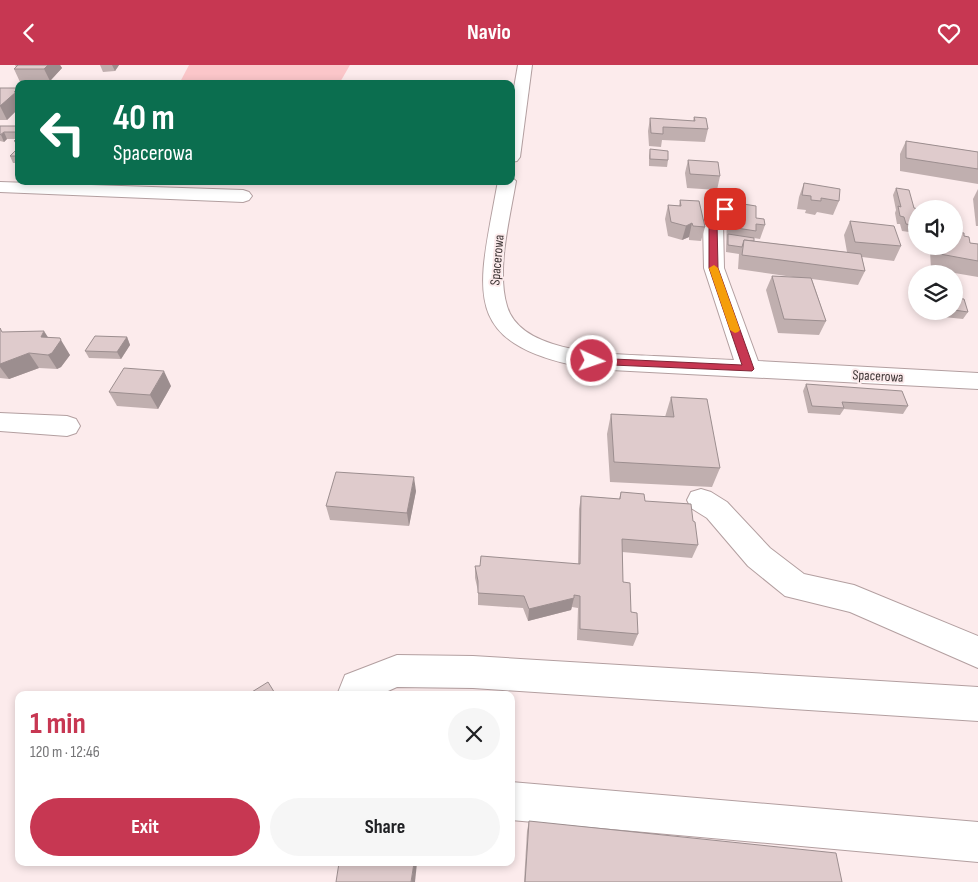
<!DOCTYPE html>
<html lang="en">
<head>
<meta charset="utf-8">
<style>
	:root { --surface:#fff; --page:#f6f6f6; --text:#202124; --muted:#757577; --accent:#c73752 }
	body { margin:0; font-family:"Sofia Sans Condensed",sans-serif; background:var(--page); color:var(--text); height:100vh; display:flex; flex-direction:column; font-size:19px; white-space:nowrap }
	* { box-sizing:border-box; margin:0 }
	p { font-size:16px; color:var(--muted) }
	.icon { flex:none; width:28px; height:28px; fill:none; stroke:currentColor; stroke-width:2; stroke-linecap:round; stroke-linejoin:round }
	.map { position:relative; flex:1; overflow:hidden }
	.side { position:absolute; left:15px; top:626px; width:500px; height:175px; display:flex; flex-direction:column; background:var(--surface); border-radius:10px; box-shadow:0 2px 8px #0003 }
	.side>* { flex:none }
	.hud { position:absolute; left:15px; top:15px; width:500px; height:105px; border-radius:10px; box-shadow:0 2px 8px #0003; background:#0b6e4f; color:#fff; overflow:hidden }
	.fabs { position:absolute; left:908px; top:135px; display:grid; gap:10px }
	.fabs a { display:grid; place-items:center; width:55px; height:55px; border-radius:50%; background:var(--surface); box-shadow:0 2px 8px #0003; font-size:25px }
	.pin { position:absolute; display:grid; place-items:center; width:42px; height:42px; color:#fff; margin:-21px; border-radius:10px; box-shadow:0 2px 8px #0006 }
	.me { position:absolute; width:55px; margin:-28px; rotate:93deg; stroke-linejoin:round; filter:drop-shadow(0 0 4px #0008) }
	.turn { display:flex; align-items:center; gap:18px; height:105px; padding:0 15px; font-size:22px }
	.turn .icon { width:65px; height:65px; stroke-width:2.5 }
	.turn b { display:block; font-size:35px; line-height:42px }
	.round { display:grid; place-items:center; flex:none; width:52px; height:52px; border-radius:26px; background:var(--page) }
	.headline { display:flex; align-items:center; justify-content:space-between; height:85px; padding:0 15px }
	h1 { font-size:30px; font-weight:700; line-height:38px; color:var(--accent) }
	.cta { display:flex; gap:10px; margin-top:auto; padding:10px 15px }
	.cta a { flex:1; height:58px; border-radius:30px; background:var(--accent); color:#fff; font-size:20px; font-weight:700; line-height:58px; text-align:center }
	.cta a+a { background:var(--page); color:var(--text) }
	header { display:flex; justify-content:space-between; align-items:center; height:65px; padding:0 15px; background:var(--accent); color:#fff; font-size:22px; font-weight:700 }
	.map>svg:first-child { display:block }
	.green { fill:#fbc6c9 }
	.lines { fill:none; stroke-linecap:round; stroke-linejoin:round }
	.minor-casing { stroke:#b39fa0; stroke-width:2 }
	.minor { fill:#fff; fill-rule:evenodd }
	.wall { fill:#c0afaf }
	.shaded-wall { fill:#9c8e8f }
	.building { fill:#dfcbcc; stroke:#9c8e8f }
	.route { fill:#c73752; stroke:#812435 }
	.slow { fill:#f59e0b }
	.labels { text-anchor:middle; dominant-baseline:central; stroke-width:4; stroke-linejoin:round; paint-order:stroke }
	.street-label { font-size:14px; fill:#3c3434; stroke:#fcebec }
</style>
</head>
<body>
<header><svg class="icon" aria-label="back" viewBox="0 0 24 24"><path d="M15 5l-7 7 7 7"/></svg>Navio<svg class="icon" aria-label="heart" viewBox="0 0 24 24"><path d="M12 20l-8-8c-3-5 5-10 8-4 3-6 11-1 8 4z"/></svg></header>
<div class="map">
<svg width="978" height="817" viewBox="0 0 978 817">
	<rect width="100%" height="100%" fill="#fcebec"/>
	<path class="green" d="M189,0H350L339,19H179Z"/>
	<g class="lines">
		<defs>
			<g id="minor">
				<path d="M518,0H532L520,92L517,96L511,97V40Z"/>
				<path d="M511,112L516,116C510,153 496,205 507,241C521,290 614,289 654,291C681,292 707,294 734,295L704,203L703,157C711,146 718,136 732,139L734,143L723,158L724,203L758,296L978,308V324L592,304C456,280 478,227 498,116H511Z"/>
				<path d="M0,117L243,125L249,127L252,131L249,135L243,137L0,127Z"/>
				<path d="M0,348L67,351L76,354L80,361L76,368L67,371L0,366Z"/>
				<path d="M701,424L711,427L727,437L770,483L804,509L854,520L978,571V603L850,547L785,531L748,501L707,453L691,443L687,435L691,427Z"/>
				<path d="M397,590L473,591L978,622V656L473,623L397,622L379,630H337L345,610Z"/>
				<path d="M511,717L978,757V797L511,755Z"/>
			</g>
		</defs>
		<use href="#minor" class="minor-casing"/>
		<use href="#minor" class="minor"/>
	</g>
	<g class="wall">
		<path d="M15,0H60L62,3L50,16L20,17L14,4L16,2Z"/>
		<path d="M100,0H119L115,6L103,7Z"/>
		<path d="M0,23H18L19,25V43L7,55H0Z"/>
		<path d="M694,52L708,64L705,77L662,75L661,82L649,81L648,66L650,53L693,56Z"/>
		<path d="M0,61H19V98H13L10,91L18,83L14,76L16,74H7L4,77L0,76Z"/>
		<path d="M906,76L978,87V119L900,106V89Z"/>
		<path d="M650,84L668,95L667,102L649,101V91Z"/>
		<path d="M688,95L720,111L717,125L687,123L685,108Z"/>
		<path d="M804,118L839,136L833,150L817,147L815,150L805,148L806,145L797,144L799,132Z"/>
		<path d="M896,123L914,143L916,144V168L902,166L900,159H897L895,148L896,145L893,130Z"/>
		<path d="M978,124V161H976L973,134Z"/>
		<path d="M680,135L705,162L701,176L689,175V172L682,175L668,171L665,154L668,140L679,141Z"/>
		<path d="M731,137L756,153L765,160L760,174L754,173V176L847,187L844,170L850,156L901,181L894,196L862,192L865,206L858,220L812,214L826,256L819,270L778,268L766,225L772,211L800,213L738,204L739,189L726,187L727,151Z"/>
		<path d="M955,167L964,171L970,178L978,179V212L931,204L930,186L933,181H954V169Z"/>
		<path d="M954,233L968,247L963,254L934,251L932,246H954Z"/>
		<path d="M0,263L2,267L48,272L70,290L61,302L57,304L39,303L9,314L0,313Z"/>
		<path d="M127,272L130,280L121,294L89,293L85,286Z"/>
		<path d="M806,319L908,341L903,349L844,344L840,350L808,348L803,326Z"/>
		<path d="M171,321L158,344L117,341L109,327Z"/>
		<path d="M671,332L720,403L712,422L610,417L607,369L611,349L665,352Z"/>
		<path d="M416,426L409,461L330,455L326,441Z"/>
		<path d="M621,427L645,436L693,456L698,480L692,493L622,487L623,517L631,547L638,569L633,581L577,575L578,543L572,542L571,545L528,556L523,543L478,540V526L475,513V501L578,499L579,444L581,431L619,434Z"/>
		<path d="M529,756L842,817H524L527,766Z"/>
	</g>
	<g class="shaded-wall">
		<path d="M48,0H60L62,3L50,16L44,4Z"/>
		<path d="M112,0H119L115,6Z"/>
		<path d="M18,23L19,25V43L7,55L0,41Z"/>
		<path d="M4,67L7,74L4,77L1,70Z"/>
		<path d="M692,158L689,172L682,175L686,161Z"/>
		<path d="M44,266L53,280L41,272Z"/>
		<path d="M127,272L130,280L121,294L117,287Z"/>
		<path d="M61,275L70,290L61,302L57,304L48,290Z"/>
		<path d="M29,288L39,303L9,314L0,302V299Z"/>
		<path d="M164,306L171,321L158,344L150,330Z"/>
		<path d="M414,412L416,426L409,461L407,448Z"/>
		<path d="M574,533L571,545L528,556L529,544Z"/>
		<path d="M414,798H417L415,817H411Z"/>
	</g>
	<g class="building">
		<path d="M18,0H48L44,4H14Z"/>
		<path d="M0,23H18L14,27H16L0,41Z"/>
		<path d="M694,52L706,53L708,64L663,62V69L651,68L650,53L695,56Z"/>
		<path d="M0,61H19V67H4L0,70Z"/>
		<path d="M19,71V76H14Z"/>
		<path d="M906,76L978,87V104L906,93Z"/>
		<path d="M19,82V91H10Z"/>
		<path d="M650,84L668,86V95L650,94Z"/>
		<path d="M688,95L718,97L720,111L690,109Z"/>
		<path d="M804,118L840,124L839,136L821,133V136L811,135V131L802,130Z"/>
		<path d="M896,123L909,125L914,143L918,144H916V161L906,159L904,152L900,151L898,141L901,142Z"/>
		<path d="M680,135L699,136L705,162L693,161L692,158L686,161L671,157L668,140L681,141Z"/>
		<path d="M731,137L756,141V153L764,154L765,160L756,159V166L730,162Z"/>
		<path d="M850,156L894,161L901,181L855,177Z"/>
		<path d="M955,167L964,168V171L969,172L970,178L978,179V196L940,189L939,181H954V169H955Z"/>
		<path d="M728,169L754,173V176L744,175L742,182L728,180Z"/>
		<path d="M744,175L861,189L865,206L742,190Z"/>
		<path d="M772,211L811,213L826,256L784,254Z"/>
		<path d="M954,233L964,234L968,247L954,245Z"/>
		<path d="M0,263L2,267L44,266L41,272L60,273L61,275L52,288L48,290L29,288L0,299Z"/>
		<path d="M95,271L127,272L117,287L85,286Z"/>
		<path d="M124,303L164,306L150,330L109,327Z"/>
		<path d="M806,319L902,326L908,341L842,337L844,343L812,341Z"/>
		<path d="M671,332L707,334L720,403L614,397L611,349L674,352Z"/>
		<path d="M336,407L414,412L407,448L326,441Z"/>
		<path d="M621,427L644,429L645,436L691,439L693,456L695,457L698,480L622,474L623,517L630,518L631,547L637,548L638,569L580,564V531L574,530V533L529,544L524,531L478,528V516L475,501H480L481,491L580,499L581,431L620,434Z"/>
		<path d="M268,617L276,630H247Z"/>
		<path d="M231,628L237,630H225L226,629Z"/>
		<path d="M529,756L836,788L842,817H525Z"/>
		<path d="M339,798H414L411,817H336Z"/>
	</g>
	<path class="route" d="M722,142L729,144L717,157L718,203L754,304L752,306L589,299V294L592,293L742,300L709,203V157Z"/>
	<path class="slow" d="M714,200L718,203L740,265L738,267L735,268L730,265L709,203Z"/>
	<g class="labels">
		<g class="street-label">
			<text transform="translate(497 195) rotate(-85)">Spacerowa</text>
			<text transform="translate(878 311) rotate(3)">Spacerowa</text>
		</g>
	</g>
</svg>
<div class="fabs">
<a><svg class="icon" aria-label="sound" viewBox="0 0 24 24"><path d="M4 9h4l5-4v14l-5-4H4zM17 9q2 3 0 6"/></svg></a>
<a><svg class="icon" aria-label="layers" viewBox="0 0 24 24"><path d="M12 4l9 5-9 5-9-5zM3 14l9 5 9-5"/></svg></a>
</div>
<div class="pin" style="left:725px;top:144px;background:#d93025"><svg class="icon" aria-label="arrive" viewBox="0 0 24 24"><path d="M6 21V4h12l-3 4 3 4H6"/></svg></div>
<svg class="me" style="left:592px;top:296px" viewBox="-20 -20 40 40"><circle r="17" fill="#c73752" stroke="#fff" stroke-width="3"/><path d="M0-11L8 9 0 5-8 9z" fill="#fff"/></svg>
<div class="hud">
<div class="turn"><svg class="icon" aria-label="left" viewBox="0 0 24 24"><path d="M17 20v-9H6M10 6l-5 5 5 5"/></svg><div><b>40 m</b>Spacerowa</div></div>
</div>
<section class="side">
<div class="headline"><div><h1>1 min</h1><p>120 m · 12:46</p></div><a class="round"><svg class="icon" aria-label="close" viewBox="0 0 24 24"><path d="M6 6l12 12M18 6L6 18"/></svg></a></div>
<div class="cta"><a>Exit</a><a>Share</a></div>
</section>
</div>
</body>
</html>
